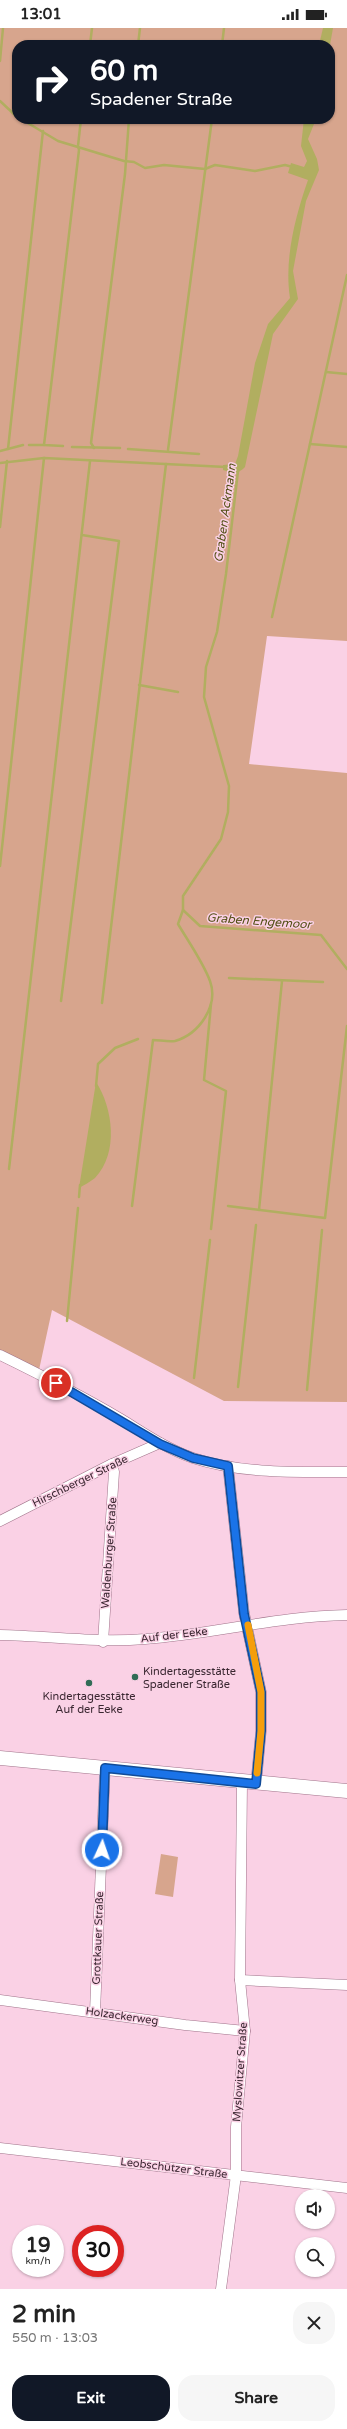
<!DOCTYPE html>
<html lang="en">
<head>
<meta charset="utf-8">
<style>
	:root { --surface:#fff; --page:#f6f6f6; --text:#222; --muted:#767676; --accent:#111827 }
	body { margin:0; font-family:"Varela Round",sans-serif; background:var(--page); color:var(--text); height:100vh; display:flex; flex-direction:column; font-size:15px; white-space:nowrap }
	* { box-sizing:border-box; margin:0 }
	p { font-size:13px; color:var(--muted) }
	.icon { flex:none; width:22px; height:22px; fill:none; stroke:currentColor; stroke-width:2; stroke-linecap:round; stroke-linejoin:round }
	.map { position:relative; height:2261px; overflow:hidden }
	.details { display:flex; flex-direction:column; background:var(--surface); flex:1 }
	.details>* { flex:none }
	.banner { position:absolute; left:12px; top:12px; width:323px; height:84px; border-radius:16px; box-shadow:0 1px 3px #0004; background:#111827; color:#fff; overflow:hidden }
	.tools { position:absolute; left:295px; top:2161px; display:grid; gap:8px }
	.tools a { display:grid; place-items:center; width:40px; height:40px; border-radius:50%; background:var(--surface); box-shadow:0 1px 3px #0004; font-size:20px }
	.speed { position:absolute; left:12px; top:2197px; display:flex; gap:8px; font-size:20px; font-weight:700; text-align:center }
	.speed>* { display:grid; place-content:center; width:52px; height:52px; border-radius:50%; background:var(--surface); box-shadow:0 1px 3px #0004; line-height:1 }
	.speed small { font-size:10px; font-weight:400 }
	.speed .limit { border:6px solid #d22; background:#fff; color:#111 }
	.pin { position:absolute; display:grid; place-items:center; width:34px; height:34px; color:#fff; margin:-17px; border:2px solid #fff; border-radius:50%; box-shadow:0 1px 4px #0007 }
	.me { position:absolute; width:44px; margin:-22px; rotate:3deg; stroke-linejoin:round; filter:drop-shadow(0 0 3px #0008) }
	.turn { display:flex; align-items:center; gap:14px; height:84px; padding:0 12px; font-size:18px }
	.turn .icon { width:52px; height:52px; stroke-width:2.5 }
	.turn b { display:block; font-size:28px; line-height:34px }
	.round { display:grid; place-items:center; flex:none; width:42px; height:42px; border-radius:16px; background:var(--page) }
	.overview { display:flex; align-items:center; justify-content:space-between; height:68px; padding:0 12px }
	h1 { font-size:24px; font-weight:800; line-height:30px }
	.primary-button { display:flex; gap:8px; margin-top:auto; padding:8px 12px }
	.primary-button a { flex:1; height:46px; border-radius:16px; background:var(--accent); color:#fff; font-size:16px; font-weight:800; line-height:46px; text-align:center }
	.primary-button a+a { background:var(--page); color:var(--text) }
	.status { display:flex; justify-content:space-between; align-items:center; height:28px; padding:0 20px; background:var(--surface); direction:ltr }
	.status svg { height:11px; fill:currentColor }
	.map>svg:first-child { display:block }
	.green { fill:#d7a58d; fill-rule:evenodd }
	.water { fill:#b1ae60 }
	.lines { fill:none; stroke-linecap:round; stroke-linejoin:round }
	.stream { stroke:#b1ae60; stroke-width:2.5 }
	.street-casing { stroke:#a0738a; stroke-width:11 }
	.secondary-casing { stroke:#a0738a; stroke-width:15 }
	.street { stroke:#fff; stroke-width:10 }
	.secondary { stroke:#fff; stroke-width:14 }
	.route-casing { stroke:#114b97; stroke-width:10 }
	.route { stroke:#1a73e8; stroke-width:7 }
	.slow { stroke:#f59e0b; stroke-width:7 }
	.poi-dot { fill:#316c56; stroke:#fad1e5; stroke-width:1.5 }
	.labels { text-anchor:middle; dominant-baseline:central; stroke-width:3; stroke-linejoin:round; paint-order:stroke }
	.street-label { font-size:11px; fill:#3a2731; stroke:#fad1e5 }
	.poi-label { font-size:11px; fill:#3a2731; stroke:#fad1e5; text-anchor:start }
	.water-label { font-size:12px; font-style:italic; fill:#524f14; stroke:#fad1e5 }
</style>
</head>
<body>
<div class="status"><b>13:01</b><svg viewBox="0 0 49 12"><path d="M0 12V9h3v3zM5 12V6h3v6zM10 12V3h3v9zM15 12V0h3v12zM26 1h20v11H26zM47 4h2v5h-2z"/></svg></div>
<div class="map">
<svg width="347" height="2261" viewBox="0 0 347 2261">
	<rect width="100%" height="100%" fill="#fad1e5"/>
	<g class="green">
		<path d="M0,0H347V613L267,608L249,736L347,745V1374L224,1373L52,1282L39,1342L0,1322ZM17,17H330V91H17Z"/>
		<path d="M161,1826L178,1829L173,1869L155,1866Z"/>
	</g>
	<g class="water">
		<path d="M323,0H333L330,17H319Z"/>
		<path d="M304,91H316L308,111L317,131L319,142L306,173L293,243L298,271L273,306L245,439C237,447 233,445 223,442V437L235,436L238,428L255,335L268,296L290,270C284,232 295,189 308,152L288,145L291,135L304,139L307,133L301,118Z"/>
		<path d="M96,1054C113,1080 119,1125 95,1150C90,1154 84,1157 79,1160Z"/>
	</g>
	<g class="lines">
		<g class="stream">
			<path d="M90,17L92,0"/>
			<path d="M138,17L140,0"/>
			<path d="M222,17L224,0"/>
			<path d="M0,33L3,0"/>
			<path d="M0,73L17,89"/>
			<path d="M21,91L58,113L124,133L134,134L145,140L164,137L205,141L215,137L255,143L285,137L293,139"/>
			<path d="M326,344L347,346"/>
			<path d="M310,416L347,419"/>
			<path d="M29,417H44"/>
			<path d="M63,418L44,417L79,122L78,118L81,91"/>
			<path d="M72,419L120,420"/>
			<path d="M94,420L91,415L125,146L129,91"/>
			<path d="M8,421L43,103"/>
			<path d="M128,421L199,426"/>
			<path d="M168,422L212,91"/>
			<path d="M0,423L23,417"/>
			<path d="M0,435L44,430L226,439"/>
			<path d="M0,499L7,433"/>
			<path d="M272,589L347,247"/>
			<path d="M139,657L178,664"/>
			<path d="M0,838L44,430"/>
			<path d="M183,882L200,898L321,907L347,941"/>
			<path d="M229,950L323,954"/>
			<path d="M61,973L119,513L82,507"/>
			<path d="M102,975L166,436"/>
			<path d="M96,1058L98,1036L115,1020L138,1011"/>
			<path d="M9,1141L90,433"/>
			<path d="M79,1169L80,1157"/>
			<path d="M132,1178L153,1012C159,1012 168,1014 175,1013C199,1006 219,978 210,953C203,934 188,913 178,896L183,882V868L221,811L228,784L229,758L204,669L206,639L217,604L226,546L238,443"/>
			<path d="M228,1178L325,1190L347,998"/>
			<path d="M259,1182L282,953"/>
			<path d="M211,1201L226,1063L204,1052L211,976"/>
			<path d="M67,1293L78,1180"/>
			<path d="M194,1350L210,1212"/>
			<path d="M238,1359L256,1197"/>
			<path d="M307,1362L322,1202"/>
		</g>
		<defs>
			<g id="street">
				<path d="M0,1327C41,1347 82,1368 121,1391C144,1405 167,1421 193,1430C242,1446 296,1444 347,1444"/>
				<path d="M228,1438L244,1585L261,1664V1703L256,1756"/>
				<path d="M0,1493L112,1436L160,1415"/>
				<path d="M0,1607C49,1608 97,1615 145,1611C213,1606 279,1588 347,1587"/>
				<path d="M103,1614L114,1444L112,1436"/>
				<path d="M240,1952L347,1957"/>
				<path d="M0,1972L185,1997L245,2003"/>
				<path d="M95,1984L105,1740"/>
				<path d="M0,2120L347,2160"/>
				<path d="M221,2261L236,2147V2099L245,2003L240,1952L242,1754"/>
			</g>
			<path id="secondary" d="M0,1730L347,1763"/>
		</defs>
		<use href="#street" class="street-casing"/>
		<use href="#secondary" class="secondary-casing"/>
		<use href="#street" class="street"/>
		<use href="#secondary" class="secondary"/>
	</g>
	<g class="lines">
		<defs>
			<path id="route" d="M56,1355L160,1416L193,1430L228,1438L244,1586L261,1664V1703L256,1756L105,1740L102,1822"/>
		</defs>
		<use href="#route" class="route-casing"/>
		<use href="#route" class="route"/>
		<path class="slow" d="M248,1597L261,1664V1703L257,1745"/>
	</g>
	<g class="poi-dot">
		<circle cx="135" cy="1649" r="4"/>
		<circle cx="89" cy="1655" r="4"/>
	</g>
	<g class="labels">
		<g class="street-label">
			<text transform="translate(80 1453) rotate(-26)">Hirschberger Straße</text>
			<text transform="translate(109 1525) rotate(-86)">Waldenburger Straße</text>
			<text transform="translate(174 1607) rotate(-7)">Auf der Eeke</text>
			<text transform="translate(98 1910) rotate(-88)">Grottkauer Straße</text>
			<text transform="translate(122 1988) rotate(8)">Holzackerweg</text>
			<text transform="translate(240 2044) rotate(-86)">Myslowitzer Straße</text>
			<text transform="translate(174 2140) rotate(7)">Leobschützer Straße</text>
		</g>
		<g class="poi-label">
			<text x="143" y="1643">Kindertagesstätte<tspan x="143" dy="13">Spadener Straße</tspan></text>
			<text x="89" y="1668" text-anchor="middle">Kindertagesstätte<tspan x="89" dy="13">Auf der Eeke</tspan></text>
		</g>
		<g class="water-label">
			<text transform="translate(225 485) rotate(-82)">Graben Ackmann</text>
			<text transform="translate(259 893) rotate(4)">Graben Engemoor</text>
		</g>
	</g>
</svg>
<div class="tools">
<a><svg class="icon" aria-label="sound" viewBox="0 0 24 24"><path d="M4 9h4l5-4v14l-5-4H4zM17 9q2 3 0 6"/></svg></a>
<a><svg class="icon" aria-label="search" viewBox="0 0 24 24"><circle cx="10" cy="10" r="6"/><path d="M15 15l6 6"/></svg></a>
</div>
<div class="speed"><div>19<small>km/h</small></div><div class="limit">30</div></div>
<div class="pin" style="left:56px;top:1355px;background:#d93025"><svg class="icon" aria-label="arrive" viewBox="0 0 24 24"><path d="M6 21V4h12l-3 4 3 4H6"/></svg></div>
<svg class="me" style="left:102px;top:1822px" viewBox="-20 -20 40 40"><circle r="17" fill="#1a73e8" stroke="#fff" stroke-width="3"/><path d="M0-11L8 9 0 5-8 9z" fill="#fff"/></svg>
<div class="banner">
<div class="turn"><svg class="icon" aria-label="right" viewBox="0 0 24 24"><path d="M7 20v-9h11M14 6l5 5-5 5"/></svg><div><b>60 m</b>Spadener Straße</div></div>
</div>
</div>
<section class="details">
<div class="overview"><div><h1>2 min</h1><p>550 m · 13:03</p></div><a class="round"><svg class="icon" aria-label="close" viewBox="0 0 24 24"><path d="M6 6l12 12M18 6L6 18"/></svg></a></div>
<div class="primary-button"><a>Exit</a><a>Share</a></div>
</section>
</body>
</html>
